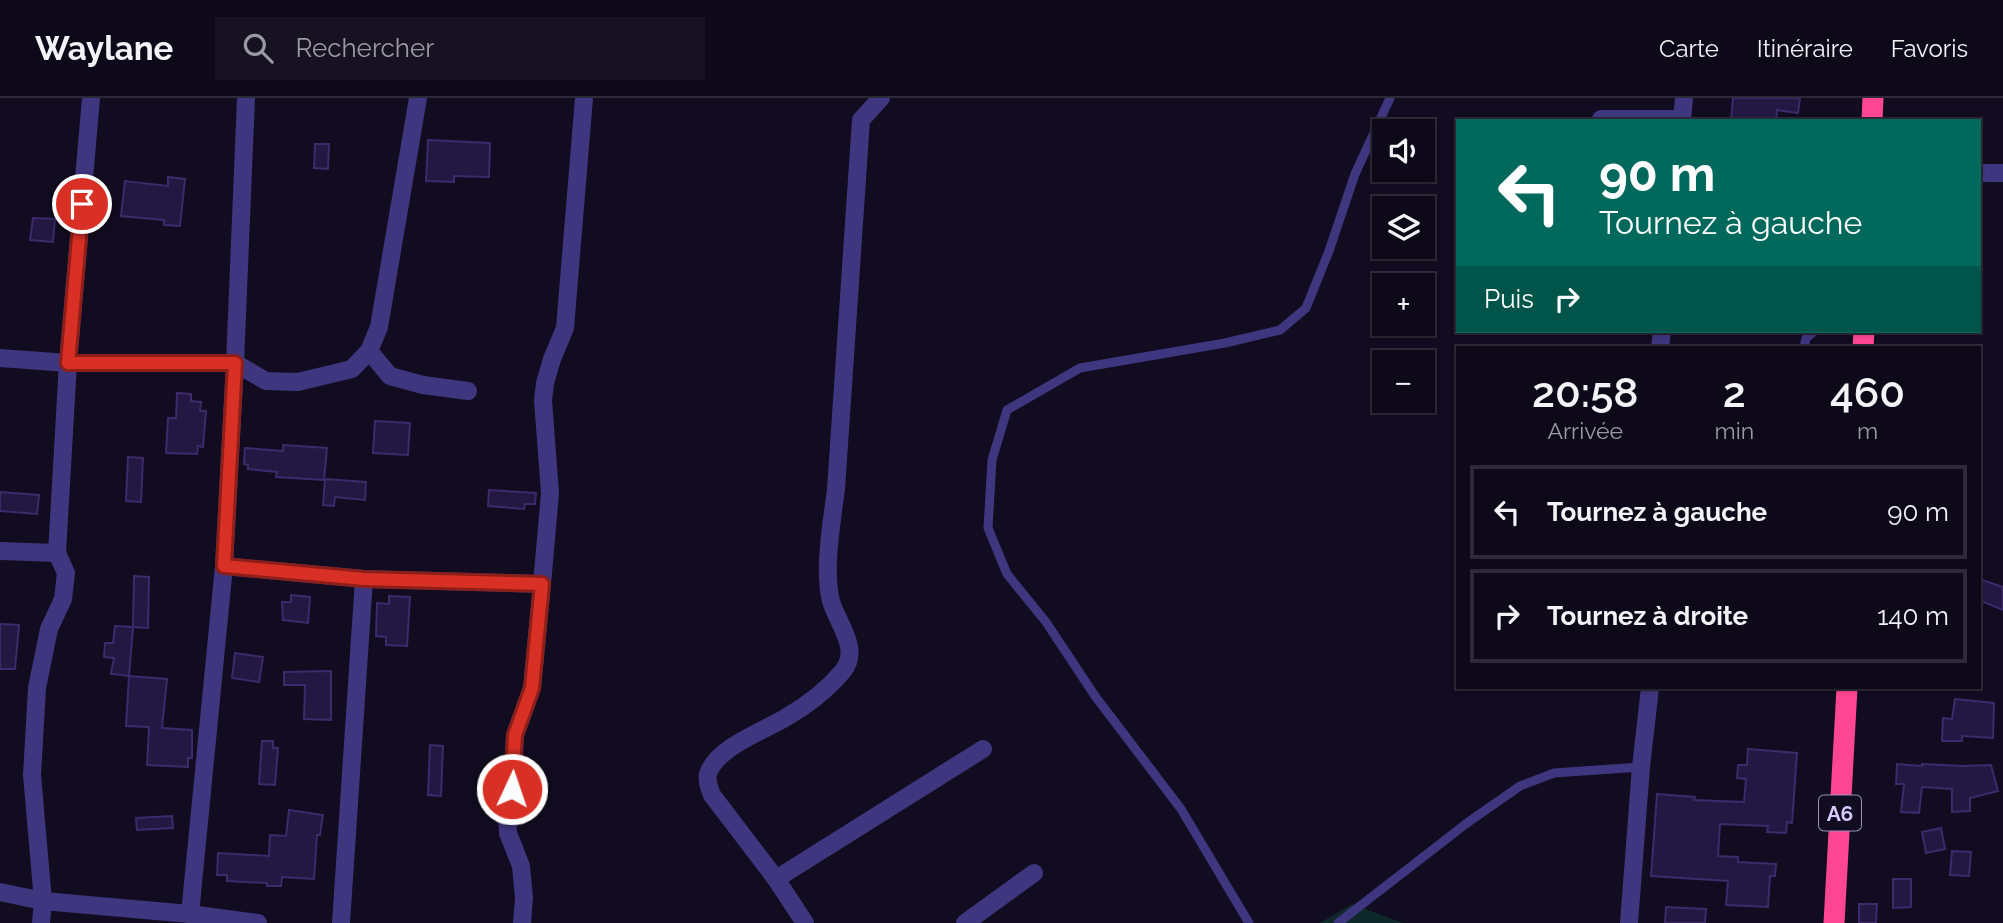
<!DOCTYPE html>
<html lang="fr">
<head>
<meta charset="utf-8">
<style>
	:root { --surface:#0d0918; --page:#161221; --text:#f1f3f6; --muted:#9a9aa2; --line:#2d2a37 }
	body { margin:0; font-family:Raleway,sans-serif; background:var(--page); color:var(--text); height:100vh; display:flex; flex-direction:column; font-size:26px; white-space:nowrap }
	* { box-sizing:border-box; margin:0 }
	p { font-size:23px; color:var(--muted) }
	.icon { flex:none; width:38px; height:38px; fill:none; stroke:currentColor; stroke-width:2; stroke-linecap:round; stroke-linejoin:round }
	.map { position:relative; flex:1; overflow:hidden }
	.panel { position:absolute; left:1456px; top:248px; width:525px; height:343px; display:flex; flex-direction:column; background:var(--surface); border-radius:0px; box-shadow:0 2px 5px #0004,0 0 0 2px var(--line) }
	.panel>* { flex:none }
	.hud { position:absolute; left:1456px; top:21px; width:525px; height:214px; border-radius:0px; box-shadow:0 2px 5px #0004,0 0 0 2px var(--line); background:#00695c; color:#fff; overflow:hidden }
	.tools { position:absolute; left:1372px; top:21px; display:grid; gap:14px }
	.tools a { display:grid; place-items:center; width:63px; height:63px; border-radius:0px; background:var(--surface); box-shadow:0 2px 5px #0004,0 0 0 2px var(--line); font-size:35px }
	.pin { position:absolute; display:grid; place-items:center; width:60px; height:60px; color:#fff; margin:-30px; border:4px solid #fff; border-radius:50%; box-shadow:0 2px 7px #0007 }
	.me { position:absolute; width:77px; margin:-38px; rotate:3deg; stroke-linejoin:round; filter:drop-shadow(0 0 5px #0008) }
	.turn { display:flex; align-items:center; gap:24px; height:147px; padding:0 28px; font-size:32px }
	.turn .icon { width:91px; height:91px; stroke-width:2.5 }
	.turn b { display:block; font-size:49px; line-height:60px }
	.then { display:flex; align-items:center; height:66px; padding:0 28px; background:#0003; gap:14px; font-size:26px }
	.eta { display:flex; justify-content:space-evenly; align-items:center; height:119px; text-align:center }
	.eta b { font-size:42px; font-weight:600; line-height:49px }
	ul { padding:0; list-style:none }
	li { display:flex; align-items:center; gap:21px; height:94px; margin:0 14px 10px; padding:0 14px; border:4px solid var(--line); border-radius:0px }
	li div { flex:1 }
	li b { display:block; font-size:26px }
	li em { font-style:normal }
	header { display:flex; align-items:center; gap:42px; box-sizing:border-box; height:98px; padding:0 35px; background:var(--surface); border-bottom:2px solid var(--line) }
	header strong { font-size:33px }
	nav { display:flex; gap:38px; margin-inline-start:auto; font-size:24px }
	.search { width:490px; height:63px; background:var(--page); display:flex; align-items:center; gap:18px; box-sizing:border-box; padding:0 24px; border-radius:0px; color:var(--muted); font-size:26px }
	.map>svg:first-child { display:block }
	.green { fill:#0f292a }
	.building { fill:#231841; stroke:#3c2a6d; stroke-width:2 }
	.lines { fill:none; stroke-linecap:round; stroke-linejoin:round }
	.lane { stroke:#3e377f; stroke-width:9 }
	.street { stroke:#3e377f; stroke-width:18 }
	.highway { stroke:#ff4693; stroke-width:21 }
	.route-casing { stroke:#8d1f18; stroke-width:18 }
	.route { stroke:#d93025; stroke-width:12 }
	.labels { text-anchor:middle; dominant-baseline:central; stroke-width:7; stroke-linejoin:round; paint-order:stroke }
	.shield { fill:#110c20; stroke:#9a92bc; stroke-width:2 }
	.shield-label { font-size:21px; font-weight:bold; fill:#d4cbff }
</style>
</head>
<body>
<header>
<strong>Waylane</strong>
<div class="search"><svg class="icon" aria-label="search" viewBox="0 0 24 24"><circle cx="10" cy="10" r="6"/><path d="M15 15l6 6"/></svg>Rechercher</div>
<nav><a>Carte</a><a>Itinéraire</a><a>Favoris</a></nav>
</header>
<div class="map">
<svg width="2003" height="825" viewBox="0 0 2003 825">
	<rect width="100%" height="100%" fill="#110c20"/>
	<path class="green" d="M1352,806L1403,825H1320Z"/>
	<g class="building">
		<path d="M1733,0H1800L1798,15L1777,12L1776,23H1731Z"/>
		<path d="M428,42L490,45L489,79L454,78V84L426,83Z"/>
		<path d="M315,46H329L328,71L314,70Z"/>
		<path d="M168,79L185,81L180,128L164,127V122L121,118L125,83L168,88Z"/>
		<path d="M33,120L55,121L53,144L30,142Z"/>
		<path d="M177,295L191,296V303L201,304L200,313H206L203,349L198,348L197,356L166,355L168,320H176Z"/>
		<path d="M375,323L410,325L408,357L373,355Z"/>
		<path d="M283,347L327,350L324,382L276,379L277,374L248,371V367L244,366L245,350L283,353Z"/>
		<path d="M128,359L143,360L141,404L126,403Z"/>
		<path d="M325,381L366,384L365,402L335,399L334,408L323,407Z"/>
		<path d="M489,392L536,395L535,406H525L524,411L488,408Z"/>
		<path d="M0,394L39,397L37,416L0,413Z"/>
		<path d="M134,478L149,479L148,530L133,529Z"/>
		<path d="M1979,481L2003,489V512L1979,502Z"/>
		<path d="M291,497L310,499L308,525L283,522L282,504H291Z"/>
		<path d="M389,498L410,499L407,548L386,547V539L376,538L377,505L389,506Z"/>
		<path d="M0,526L19,527L15,571H0Z"/>
		<path d="M115,528L133,529L129,578L111,576L114,560L104,559L105,545H113Z"/>
		<path d="M235,555L263,559L259,584L232,580Z"/>
		<path d="M331,573V622L304,621L305,587H284V574Z"/>
		<path d="M129,578L167,581L162,630L192,632V660H188V669L147,667L149,629L126,628Z"/>
		<path d="M1955,601L1994,605L1993,640L1962,638V643H1942L1943,620L1952,621Z"/>
		<path d="M262,643H273V650H278L275,687L259,686Z"/>
		<path d="M430,647L443,648L441,698L428,697Z"/>
		<path d="M1748,651L1797,655L1792,725L1787,724L1786,735L1767,734L1768,728L1720,726L1718,758L1738,759V764L1776,766L1775,778H1770L1768,809L1726,807L1728,783L1651,778L1657,696L1695,699L1694,702L1744,704L1746,681L1737,680L1738,667H1747Z"/>
		<path d="M1897,666L1922,668V666L1964,668L1991,667L1998,693L1970,700V713L1952,714V691L1922,689L1919,715L1901,714L1904,686H1896Z"/>
		<path d="M289,712L323,717L320,737H317L314,781L282,779L281,788H267V785L227,783V777H217L218,755L269,758L270,737L286,738Z"/>
		<path d="M172,718L173,730L137,732L136,720Z"/>
		<path d="M1941,730L1945,751L1926,755L1922,734Z"/>
		<path d="M1952,753L1971,754L1969,778L1950,777Z"/>
		<path d="M1893,781H1911V809L1893,810Z"/>
		<path d="M1859,806H1877L1876,825H1859Z"/>
		<path d="M1666,809L1706,811L1705,825H1665Z"/>
	</g>
	<g class="lines">
		<g class="lane">
			<path d="M1804,250L1806,240L1815,233"/>
			<path d="M1249,825L1181,711L1095,598L1046,524L1007,476L988,430L992,362L1007,312L1080,270L1225,245L1280,232L1306,210L1329,153L1355,76L1390,0"/>
			<path d="M1338,825L1467,725L1520,688L1554,675L1641,669"/>
		</g>
		<g class="street">
			<path d="M1601,21H1682"/>
			<path d="M1682,23L1684,0"/>
			<path d="M1979,75H2003"/>
			<path d="M1660,250L1662,233"/>
			<path d="M369,253L390,278L423,287L468,293"/>
			<path d="M0,260L68,265H235L246,0"/>
			<path d="M0,453L57,455"/>
			<path d="M224,468L364,481L542,486"/>
			<path d="M776,781L983,651"/>
			<path d="M0,794L43,803L190,816L258,825"/>
			<path d="M190,816L224,468L235,265L266,283L298,284L352,271L369,253L379,229L418,0"/>
			<path d="M41,825L43,803L32,677L37,590L49,531L63,501L66,475L57,455L68,265L91,0"/>
			<path d="M341,825L364,481"/>
			<path d="M522,825L524,800L521,768L508,735L507,711L512,691L515,637L532,590L542,486L550,395L543,302L545,285L552,261L565,230L584,0"/>
			<path d="M805,825L776,781L712,697C710,691 706,684 708,676C716,650 763,633 785,620C806,608 827,592 843,573C861,551 837,525 831,503C823,472 832,423 836,391L861,22L881,0"/>
			<path d="M965,825L1034,775"/>
			<path d="M1629,825L1641,669L1650,590"/>
		</g>
		<g class="highway">
			<path d="M1872,23L1873,0"/>
			<path d="M1863,250L1864,233"/>
			<path d="M1834,825L1847,590"/>
		</g>
	</g>
	<g class="lines">
		<defs>
			<path id="route" d="M82,106L68,265H235L224,468L364,481L542,486L532,590L515,637L512,691"/>
		</defs>
		<use href="#route" class="route-casing"/>
		<use href="#route" class="route"/>
	</g>
	<g class="labels">
		<rect class="shield" x="1819" y="697.5" width="42" height="35" rx="5"/>
		<g class="shield-label">
			<text x="1840" y="715">A6</text>
		</g>
	</g>
</svg>
<div class="tools">
<a><svg class="icon" aria-label="sound" viewBox="0 0 24 24"><path d="M4 9h4l5-4v14l-5-4H4zM17 9q2 3 0 6"/></svg></a>
<a><svg class="icon" aria-label="layers" viewBox="0 0 24 24"><path d="M12 4l9 5-9 5-9-5zM3 14l9 5 9-5"/></svg></a>
<a>+</a>
<a>−</a>
</div>
<div class="pin" style="left:82px;top:106px;background:#d93025"><svg class="icon" aria-label="arrive" viewBox="0 0 24 24"><path d="M6 21V4h12l-3 4 3 4H6"/></svg></div>
<svg class="me" style="left:512px;top:691px" viewBox="-20 -20 40 40"><circle r="17" fill="#d93025" stroke="#fff" stroke-width="3"/><path d="M0-11L8 9 0 5-8 9z" fill="#fff"/></svg>
<div class="hud">
<div class="turn"><svg class="icon" aria-label="left" viewBox="0 0 24 24"><path d="M17 20v-9H6M10 6l-5 5 5 5"/></svg><div><b>90 m</b>Tournez à gauche</div></div>
<div class="then">Puis<svg class="icon" aria-label="right" viewBox="0 0 24 24"><path d="M7 20v-9h11M14 6l5 5-5 5"/></svg></div>
</div>
<section class="panel">
<div class="eta">
<div><b>20:58</b><p>Arrivée</p></div>
<div><b>2</b><p>min</p></div>
<div><b>460</b><p>m</p></div>
</div>
<ul>
<li><svg class="icon" aria-label="left" viewBox="0 0 24 24"><path d="M17 20v-9H6M10 6l-5 5 5 5"/></svg><div><b>Tournez à gauche</b></div><em>90 m</em></li>
<li><svg class="icon" aria-label="right" viewBox="0 0 24 24"><path d="M7 20v-9h11M14 6l5 5-5 5"/></svg><div><b>Tournez à droite</b></div><em>140 m</em></li>
</ul>
</section>
</div>
</body>
</html>
